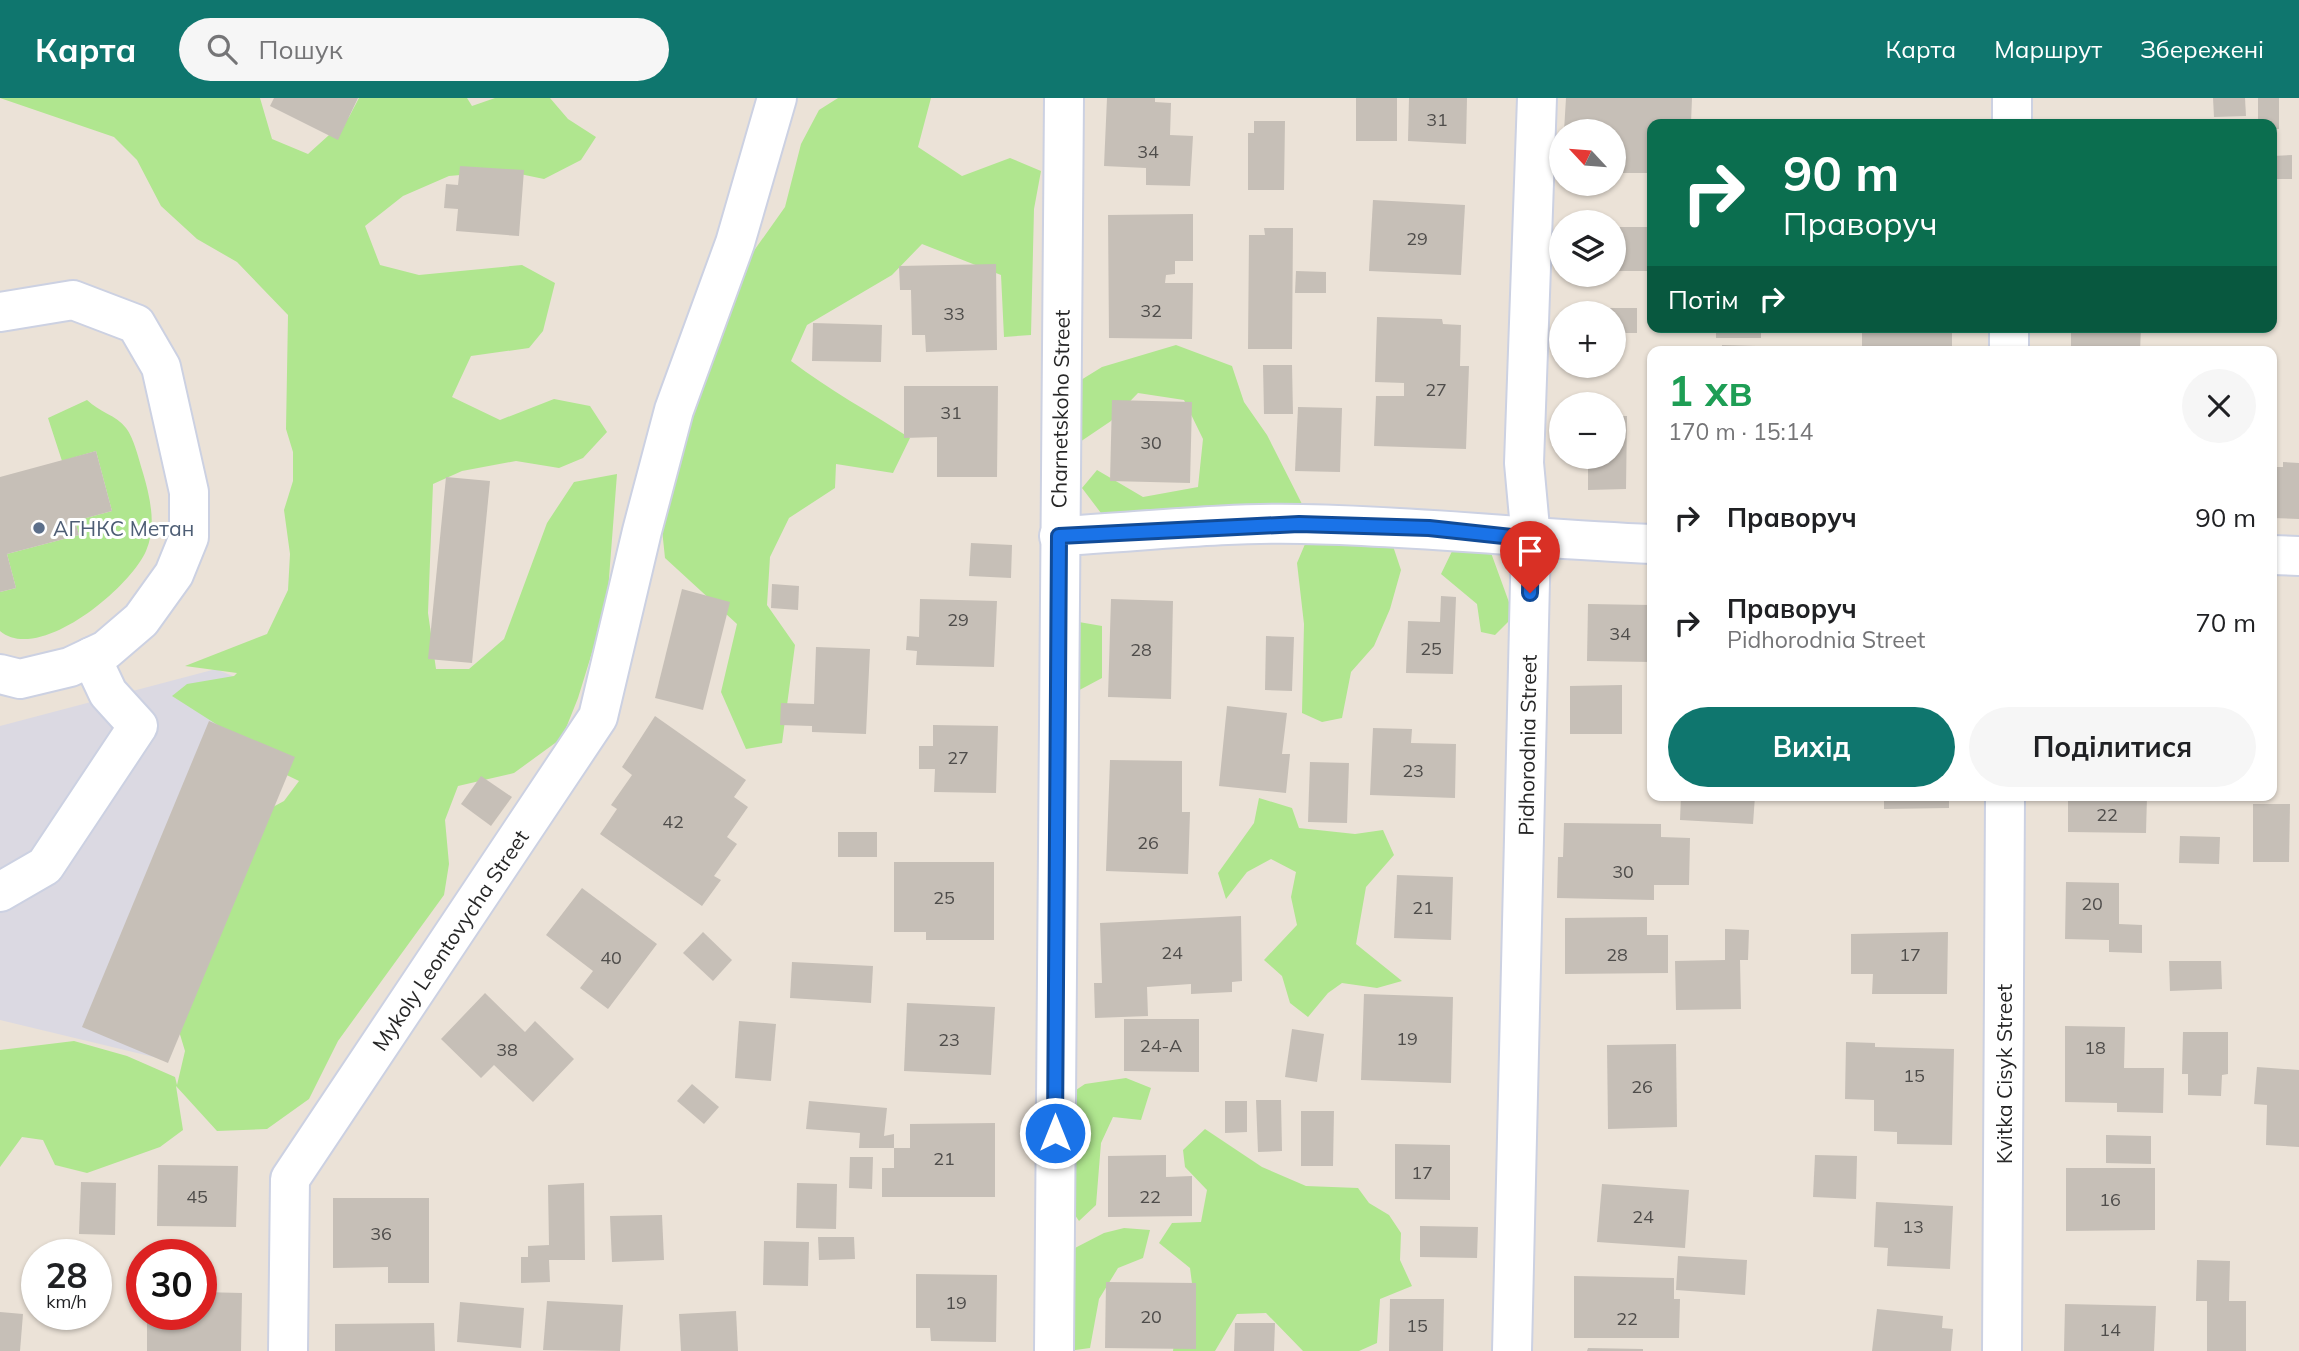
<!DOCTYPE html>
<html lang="uk">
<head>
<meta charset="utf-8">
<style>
	:root { --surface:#fff; --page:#f6f6f6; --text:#202124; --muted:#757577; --accent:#0f766e }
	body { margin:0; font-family:Mulish,sans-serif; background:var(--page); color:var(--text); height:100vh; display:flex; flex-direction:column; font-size:26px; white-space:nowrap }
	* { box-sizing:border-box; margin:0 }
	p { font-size:23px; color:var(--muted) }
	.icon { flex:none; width:38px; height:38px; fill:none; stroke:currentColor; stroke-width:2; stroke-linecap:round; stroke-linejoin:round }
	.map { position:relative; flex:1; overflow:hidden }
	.sheet { position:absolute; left:1647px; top:248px; width:630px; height:455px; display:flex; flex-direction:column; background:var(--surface); border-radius:14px; box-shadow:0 2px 5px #0004 }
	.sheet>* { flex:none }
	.guide { position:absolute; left:1647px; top:21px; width:630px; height:214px; border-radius:14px; box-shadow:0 2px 5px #0004; background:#0b6e4f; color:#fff; overflow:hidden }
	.needle { width:46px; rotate:296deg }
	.controls { position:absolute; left:1549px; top:21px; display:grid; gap:14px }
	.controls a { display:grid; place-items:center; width:77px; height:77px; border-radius:50%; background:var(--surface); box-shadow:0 2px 5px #0004; font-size:35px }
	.speed { position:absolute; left:21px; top:1141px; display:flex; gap:14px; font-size:35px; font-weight:700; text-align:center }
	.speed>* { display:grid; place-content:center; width:91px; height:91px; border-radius:50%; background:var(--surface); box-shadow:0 2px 5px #0004; line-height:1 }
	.speed small { font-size:18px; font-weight:400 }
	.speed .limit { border:10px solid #d22; background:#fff; color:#111 }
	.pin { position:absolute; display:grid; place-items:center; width:60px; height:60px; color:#fff; margin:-72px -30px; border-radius:50% 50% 50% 0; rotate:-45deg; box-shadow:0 0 7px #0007 }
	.pin .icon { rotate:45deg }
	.me { position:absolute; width:77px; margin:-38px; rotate:0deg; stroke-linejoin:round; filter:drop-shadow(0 0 5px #0008) }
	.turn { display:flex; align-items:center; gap:24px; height:147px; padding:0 21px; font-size:32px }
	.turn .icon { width:91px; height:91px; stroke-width:2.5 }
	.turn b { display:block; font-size:49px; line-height:60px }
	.then { display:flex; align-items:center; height:66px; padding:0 21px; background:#0003; gap:14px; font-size:26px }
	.round { display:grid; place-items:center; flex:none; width:74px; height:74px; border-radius:37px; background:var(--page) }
	.summary { display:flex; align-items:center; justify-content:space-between; height:119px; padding:0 21px }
	h1 { font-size:42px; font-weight:700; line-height:52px; color:#1e9e55 }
	.cta { display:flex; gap:14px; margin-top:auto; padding:14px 21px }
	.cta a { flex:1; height:80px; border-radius:42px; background:var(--accent); color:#fff; font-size:28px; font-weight:700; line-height:80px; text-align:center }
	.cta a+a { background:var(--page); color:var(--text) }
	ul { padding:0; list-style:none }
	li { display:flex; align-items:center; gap:21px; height:105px; padding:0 21px }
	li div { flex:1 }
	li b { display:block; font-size:26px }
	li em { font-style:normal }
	header { display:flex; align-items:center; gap:42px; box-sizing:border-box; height:98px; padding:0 35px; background:var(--accent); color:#fff }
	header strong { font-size:33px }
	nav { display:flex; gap:38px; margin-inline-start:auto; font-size:24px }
	.search { width:490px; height:63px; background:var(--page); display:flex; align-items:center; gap:18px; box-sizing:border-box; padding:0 24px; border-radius:38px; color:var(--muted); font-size:26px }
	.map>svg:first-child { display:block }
	.industrial { fill:#dbd9e2 }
	.green { fill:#b0e68f }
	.building { fill:#c6bfb7 }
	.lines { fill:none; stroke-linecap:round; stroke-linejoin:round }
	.minor-casing { stroke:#ccd1e2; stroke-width:42 }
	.minor { stroke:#fff; stroke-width:38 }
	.route-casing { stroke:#114b97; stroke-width:18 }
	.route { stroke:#1a73e8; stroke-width:12 }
	.service-dot { fill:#5c6f8a; stroke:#fff; stroke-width:2.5 }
	.labels { text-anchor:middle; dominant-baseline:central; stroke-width:6; stroke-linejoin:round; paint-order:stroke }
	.number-label { font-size:18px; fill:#4f4d4b }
	.street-label { font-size:21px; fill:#272727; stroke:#fff }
	.service-label { font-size:21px; fill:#4e5e75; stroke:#fff; text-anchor:start }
</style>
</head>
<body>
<header>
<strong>Карта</strong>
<div class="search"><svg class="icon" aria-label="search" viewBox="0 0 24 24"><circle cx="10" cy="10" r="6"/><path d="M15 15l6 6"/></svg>Пошук</div>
<nav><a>Карта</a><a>Маршрут</a><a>Збережені</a></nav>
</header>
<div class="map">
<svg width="2299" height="1253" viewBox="0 0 2299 1253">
	<rect width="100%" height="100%" fill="#ebe2d7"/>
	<path class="industrial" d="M216,571L312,612L162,961L0,922V628Z"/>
	<g class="green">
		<path d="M0,0H260L272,41L308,56L349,19L359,0H467L472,8L495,0H550L568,21L596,39L581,62L544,81L506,73L449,78L403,98L365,128L380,167L419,177L522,167L555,185L543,233L529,250L471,258L452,299L500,322L554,301L590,308L607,334L583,360L559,370L516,363L462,373L433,386L428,515L436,571H469L504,541L547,425L574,384L617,376L607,506L578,600L562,640L514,675L458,688L445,722L449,766L444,797L338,943L309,1001L267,1031L217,1033L176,988L183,1032L160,1049L87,1075L55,1067L43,1042L22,1039L0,1069V952L74,943L127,958L175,979L177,987L185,953L175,920L247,723L284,703L299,683L266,667L230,635L172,598L187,586L234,578L237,575L185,568L267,536L288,492L290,456L284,412L293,383V354L286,331L288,217L237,164L197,141L161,108L137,62L114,39Z"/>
		<path d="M838,0H931L918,49L962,78L1010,60L1041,73L1034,111L1031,237L1004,239L1001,177L922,146L892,177L807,227L791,263C829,292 870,314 910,340L893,375L836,366L835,390L789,420L770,459L767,507L795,547L782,645L746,651L721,594L737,526L665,460L660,412L741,171L785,109L801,46L819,12Z"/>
		<path d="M1176,247L1232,268L1244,304L1267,337L1303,408L1107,423L1082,390L1097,372L1143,399L1198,389L1203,341L1184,302L1138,295L1111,323L1074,348L1068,290L1102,269Z"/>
		<path d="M87,302C99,314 116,317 126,330C134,340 139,362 143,375C150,399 157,428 146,453C130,490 39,566 0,533V494L16,490L7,456L79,437L75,423L112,413L96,353L62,363L48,320Z"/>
		<path d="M1319,413L1392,445L1401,472L1390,511L1374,548L1351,574L1342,620L1322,624L1302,615L1304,526L1297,465Z"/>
		<path d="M1456,445L1490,452L1514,518L1495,537L1481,534L1477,506L1441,476Z"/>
		<path d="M1073,523L1102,528V580L1072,596Z"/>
		<path d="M1259,700L1292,710L1299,730L1355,736L1383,732L1394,757L1366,789L1356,846L1402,883L1377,890L1342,885L1328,895L1308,919L1290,905L1282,878L1264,862L1297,827L1291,799L1296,774L1271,761L1247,774L1226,801L1218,775L1254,725Z"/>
		<path d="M1126,980L1151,990L1141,1022L1113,1019L1101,1045L1096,1107L1079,1123L1062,1098L1073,994L1085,986Z"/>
		<path d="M1205,1031L1262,1069L1306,1088L1358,1090L1369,1105L1389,1117L1401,1135L1400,1162L1412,1188L1380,1201L1377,1245L1359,1253H1303L1266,1215L1237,1216L1215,1253H1173L1175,1239L1194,1201L1190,1170L1159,1145L1172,1125L1201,1124L1207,1092L1185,1069L1183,1052Z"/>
		<path d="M1124,1130L1150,1132L1143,1160L1118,1170L1099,1201L1090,1250L1068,1253L1073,1151L1104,1135Z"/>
	</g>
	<g class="building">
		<path d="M274,0H358L338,42L270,8Z"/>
		<path d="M1107,0H1155V4L1171,5L1170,37L1193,38L1190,88L1146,87V70L1104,68Z"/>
		<rect x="1356" y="0" width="41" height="43"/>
		<path d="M1409,0H1467L1466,46L1408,43Z"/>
		<path d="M1566,0H1692L1691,25L1652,26V75H1614V33H1564Z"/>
		<path d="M2213,0H2245L2246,18L2214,19Z"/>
		<path d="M2258,0H2279V31H2272V26H2258Z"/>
		<path d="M1254,23H1285L1284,92H1248V35H1254Z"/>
		<path d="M2292,57V81H2272V58Z"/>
		<path d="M460,68L524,72L519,138L456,133L458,111L444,110L446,86L458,87Z"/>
		<path d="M1373,102L1465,107L1461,177L1369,173Z"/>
		<path d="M1193,116V163H1175V176L1166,177L1165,185H1193L1192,241L1109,240L1108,117Z"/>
		<rect x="1614" y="129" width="38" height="44"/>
		<path d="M1264,130H1293L1292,251H1248L1249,137H1265Z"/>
		<path d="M996,166L997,252L926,254L925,237H912L911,192H900L899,168Z"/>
		<path d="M1296,173L1326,174V195H1295Z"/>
		<path d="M1588,210H1637V235H1614V215H1588Z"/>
		<path d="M1377,219L1442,221L1443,226L1461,227L1460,268H1469L1466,351L1374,348L1376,298H1404V285L1375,284Z"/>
		<path d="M813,225L882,227L881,264L812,263Z"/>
		<rect x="1716" y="229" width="45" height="11"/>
		<rect x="1862" y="229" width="90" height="25"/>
		<path d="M2071,229H2141L2140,254H2071Z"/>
		<path d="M1722,247L1756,248V254H1722Z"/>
		<path d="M1263,267H1292L1293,316H1264Z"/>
		<path d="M904,288H998L997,379H937V339L904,340Z"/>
		<path d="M1112,302L1192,304L1190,385L1110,383Z"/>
		<path d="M1298,309L1342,310L1340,374L1295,373Z"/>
		<path d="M1614,318H1627L1626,391L1588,392V359H1614Z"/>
		<path d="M96,353L112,413L75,423L79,437L7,456L16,490L0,494V379Z"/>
		<path d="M2283,364L2299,365V421L2272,420V369H2283Z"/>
		<path d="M446,379L490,383L472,565L428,561Z"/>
		<path d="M971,445L1012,447L1011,480L969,478Z"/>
		<path d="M772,486L799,488L798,512L771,510Z"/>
		<path d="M682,491L730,504L703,612L655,600Z"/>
		<path d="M1441,498L1456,499L1453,576L1406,575L1408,523L1440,524Z"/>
		<path d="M920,501L997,503L994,569L916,567L917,553L906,552L907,538L919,539Z"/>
		<path d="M1111,501L1173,503L1171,601L1108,599Z"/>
		<path d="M1588,506L1652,507V564L1587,563Z"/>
		<path d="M1266,538L1294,539L1292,593L1265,592Z"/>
		<path d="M816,549L870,551L866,636L812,634V628L780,627L781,605L814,606Z"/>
		<path d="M1622,587V636H1570V588Z"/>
		<path d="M1227,608L1287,615L1282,656H1290L1286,695L1219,688Z"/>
		<path d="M655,618L746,682L734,699L748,709L727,739L737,746L714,778L721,782L702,808L600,736L617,711L611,707L632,677L622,669Z"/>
		<path d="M209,623L295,659L168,965L82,929Z"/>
		<path d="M933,627L998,628L996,695L934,694L935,671H919V648H933Z"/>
		<path d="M1373,630L1412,631L1411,645L1456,646L1455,700L1370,697Z"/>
		<path d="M1110,662L1182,663V714H1190L1188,776L1106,773Z"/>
		<path d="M1310,664L1349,665L1347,725L1308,724Z"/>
		<path d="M481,678L512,699L491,728L461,706Z"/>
		<path d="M1681,698H1755L1753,726L1680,722Z"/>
		<path d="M1884,698H1949V710L1884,711Z"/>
		<path d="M2068,698H2147L2146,735L2068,734Z"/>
		<path d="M2253,706H2290L2289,764H2253Z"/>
		<path d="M1564,725L1661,726V739L1690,740L1689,787H1654V802L1557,800L1558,759H1563Z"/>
		<rect x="838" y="734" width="39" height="25"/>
		<path d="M2180,738L2220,739L2219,766L2179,765Z"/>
		<path d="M894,764H994V842H926V834H894Z"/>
		<path d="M1397,777L1453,779L1451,842L1394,840Z"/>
		<path d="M2066,784L2119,785V826L2142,827V855L2109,854V842L2065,841Z"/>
		<path d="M582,790L657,846L608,911L580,890L593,873L546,837Z"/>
		<path d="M1241,818L1242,883L1232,884V894L1191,896V886L1147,889L1148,918L1095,920L1094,885H1102L1100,825Z"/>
		<path d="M1647,819V837H1668V875L1565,876V820Z"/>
		<path d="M1725,831L1749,832L1748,862H1740L1741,911L1676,912L1675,863L1725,862Z"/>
		<path d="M703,834L732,862L713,883L683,855Z"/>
		<path d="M1948,834L1947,896H1872L1873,876H1851V836Z"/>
		<path d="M2169,863H2221L2222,891L2170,893Z"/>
		<path d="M792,864L873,868L871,905L790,900Z"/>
		<path d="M485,895L525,934L535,923L574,961L533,1004L494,967L481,980L441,941Z"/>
		<path d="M1364,896L1453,899L1451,985L1361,982Z"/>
		<path d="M907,905L995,909L991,977L904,973Z"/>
		<path d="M1124,921H1199V974L1124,973Z"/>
		<path d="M739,923L776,926L771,983L735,980Z"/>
		<path d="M2065,928L2125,929L2124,970H2164L2163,1015L2117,1014V1005L2065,1004Z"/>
		<path d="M1292,931L1324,936L1317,984L1285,979Z"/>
		<path d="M2183,934H2228V976L2222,977L2221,998L2188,997V976H2182Z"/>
		<path d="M1846,944L1875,945V949L1954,951L1952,1047L1897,1046V1034L1874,1033V1002L1845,1001Z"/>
		<path d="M1676,946L1677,1029L1608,1031L1607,947Z"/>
		<path d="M2257,969L2299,972V1049L2266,1047L2267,1007L2254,1006Z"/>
		<path d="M692,986L719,1009L704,1026L677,1003Z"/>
		<path d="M1256,1002H1281L1282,1053L1258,1054Z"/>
		<path d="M809,1003L887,1010L884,1038L894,1036V1050H910V1026L995,1025V1099H882V1070H894V1050H859L860,1035L806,1031Z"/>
		<path d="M1225,1003H1247V1034L1225,1035Z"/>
		<path d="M1301,1013H1334L1333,1068H1301Z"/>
		<path d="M2106,1037L2151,1038V1066L2106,1065Z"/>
		<path d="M1395,1046L1450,1047V1102L1395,1101Z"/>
		<path d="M1166,1057V1079L1192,1078V1118L1108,1119V1058Z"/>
		<path d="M1815,1057L1857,1058L1856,1101L1813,1099Z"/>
		<path d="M850,1059H873L872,1091L849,1090Z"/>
		<path d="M158,1067L238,1068L236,1129L157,1128Z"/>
		<path d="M2066,1070H2155V1132L2066,1133Z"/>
		<path d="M81,1084L116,1085L115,1137L79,1136Z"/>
		<path d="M584,1085L585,1162H549L550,1184L521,1185V1159H528V1148L549,1147L548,1087Z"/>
		<path d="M797,1085L837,1086L836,1131L796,1130Z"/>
		<path d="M1602,1086L1689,1092L1685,1150L1597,1144Z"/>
		<path d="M333,1100H429V1185H388V1169L333,1170Z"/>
		<path d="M1876,1104L1953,1108L1950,1171L1887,1168L1888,1150L1874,1149Z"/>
		<path d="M662,1117L664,1162L612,1164L610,1118Z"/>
		<path d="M1420,1128L1478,1129L1477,1160L1420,1159Z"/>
		<path d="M818,1139H854L855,1161L819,1162Z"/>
		<path d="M764,1143L809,1144L808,1188L763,1187Z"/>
		<path d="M1678,1158L1747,1162L1745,1197L1676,1192Z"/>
		<path d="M2197,1162L2230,1163L2229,1203H2246V1253H2207V1203H2196Z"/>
		<path d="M916,1176L997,1177L996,1244L931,1243L930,1230H916Z"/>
		<path d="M1574,1178L1674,1180V1201H1680L1679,1240H1574Z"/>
		<path d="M1106,1184L1196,1185V1251L1105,1250Z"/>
		<path d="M201,1194L242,1195L241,1253H147V1216H201Z"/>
		<path d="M1390,1201H1444L1443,1253H1389Z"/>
		<path d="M547,1203L623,1207L620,1253L543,1252Z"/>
		<path d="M460,1204L524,1210L521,1250L457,1244Z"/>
		<path d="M2065,1206L2156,1208L2154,1253H2064Z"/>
		<path d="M1877,1211L1943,1218L1942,1230L1953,1231L1951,1253H1872Z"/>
		<path d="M736,1213L738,1253H681L679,1216Z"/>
		<path d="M0,1214L23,1216L20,1253H0Z"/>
		<path d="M434,1225L435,1253H335V1226Z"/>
		<path d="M1235,1225H1275L1274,1253H1234Z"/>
		<path d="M1588,1250L1643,1251V1253H1587Z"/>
	</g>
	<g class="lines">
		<defs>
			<g id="minor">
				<path d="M2012,26V0"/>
				<path d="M0,214L73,202L136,226L161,269L189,394V439L174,476L141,522L106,552L70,569L20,581L0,576"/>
				<path d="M2009,254V229"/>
				<path d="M1059,438C1139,434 1222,424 1302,426C1419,428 1535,441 1652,446"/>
				<path d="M2272,457L2299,458"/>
				<path d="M0,794L45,768L138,628L108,595L91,559"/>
				<path d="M288,1253L290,1081L598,619L642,433L674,312L735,145L777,0"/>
				<path d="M1054,1253L1064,0"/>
				<path d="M1512,1253L1531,441L1524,365L1537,0"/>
				<path d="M2002,1253L2005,698"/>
			</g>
		</defs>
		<use href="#minor" class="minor-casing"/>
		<use href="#minor" class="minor"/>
	</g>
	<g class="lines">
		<defs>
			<path id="route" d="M1055,1035L1059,438L1299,426L1429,430L1531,441L1530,495"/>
		</defs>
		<use href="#route" class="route-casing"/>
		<use href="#route" class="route"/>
	</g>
	<circle class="service-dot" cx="39" cy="430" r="7"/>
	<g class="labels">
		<g class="number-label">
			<text x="1437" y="21">31</text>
			<text x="1148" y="53">34</text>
			<text x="1417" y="140">29</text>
			<text x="1151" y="212">32</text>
			<text x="954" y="215">33</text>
			<text x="1436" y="291">27</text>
			<text x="951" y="314">31</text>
			<text x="1151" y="344">30</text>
			<text x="958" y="521">29</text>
			<text x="1620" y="535">34</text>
			<text x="1431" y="550">25</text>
			<text x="1141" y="551">28</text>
			<text x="958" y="659">27</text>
			<text x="1413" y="672">23</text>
			<text x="2107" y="716">22</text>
			<text x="673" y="723">42</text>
			<text x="1148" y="744">26</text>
			<text x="1623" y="773">30</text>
			<text x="944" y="799">25</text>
			<text x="2092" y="805">20</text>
			<text x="1423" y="809">21</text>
			<text x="1172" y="854">24</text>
			<text x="1617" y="856">28</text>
			<text x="1910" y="856">17</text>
			<text x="611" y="859">40</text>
			<text x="1407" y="940">19</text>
			<text x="949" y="941">23</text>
			<text x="1161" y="947">24-А</text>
			<text x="2095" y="949">18</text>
			<text x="507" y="951">38</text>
			<text x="1914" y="977">15</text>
			<text x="1642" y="988">26</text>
			<text x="944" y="1060">21</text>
			<text x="1422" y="1074">17</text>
			<text x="197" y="1098">45</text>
			<text x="1150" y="1098">22</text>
			<text x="2110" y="1101">16</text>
			<text x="1643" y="1118">24</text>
			<text x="1913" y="1128">13</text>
			<text x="381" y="1135">36</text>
			<text x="956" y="1204">19</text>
			<text x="1151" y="1218">20</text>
			<text x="1627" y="1220">22</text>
			<text x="1417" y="1227">15</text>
			<text x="2110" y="1231">14</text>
		</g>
		<g class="street-label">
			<text transform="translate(1060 311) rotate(-89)">Charnetskoho Street</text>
			<text transform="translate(1527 647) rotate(-89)">Pidhorodnia Street</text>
			<text transform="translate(450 842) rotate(-56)">Mykoly Leontovycha Street</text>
			<text transform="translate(2004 976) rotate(-90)">Kvitka Cisyk Street</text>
		</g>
		<g class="service-label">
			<text x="53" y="430">АГНКС Метан</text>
		</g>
	</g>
</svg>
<div class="controls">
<a><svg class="needle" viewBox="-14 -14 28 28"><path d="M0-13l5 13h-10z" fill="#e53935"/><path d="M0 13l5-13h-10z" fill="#757577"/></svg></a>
<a><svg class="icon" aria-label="layers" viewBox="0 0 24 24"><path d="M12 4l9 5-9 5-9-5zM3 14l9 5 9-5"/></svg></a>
<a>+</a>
<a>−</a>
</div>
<div class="speed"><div>28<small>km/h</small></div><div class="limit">30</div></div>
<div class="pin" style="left:1530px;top:495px;background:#d93025"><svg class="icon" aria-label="arrive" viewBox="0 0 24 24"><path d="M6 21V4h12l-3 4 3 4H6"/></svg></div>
<svg class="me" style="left:1055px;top:1035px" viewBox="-20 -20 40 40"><circle r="17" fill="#1a73e8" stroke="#fff" stroke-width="3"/><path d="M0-11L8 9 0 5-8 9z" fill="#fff"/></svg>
<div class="guide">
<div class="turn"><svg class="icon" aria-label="right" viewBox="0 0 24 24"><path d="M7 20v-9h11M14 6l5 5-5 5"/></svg><div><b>90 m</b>Праворуч</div></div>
<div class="then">Потім<svg class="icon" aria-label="right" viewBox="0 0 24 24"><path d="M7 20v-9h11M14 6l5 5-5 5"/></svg></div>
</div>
<section class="sheet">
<div class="summary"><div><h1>1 хв</h1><p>170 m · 15:14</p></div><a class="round"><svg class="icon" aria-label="close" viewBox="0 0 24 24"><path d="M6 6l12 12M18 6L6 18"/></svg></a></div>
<ul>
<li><svg class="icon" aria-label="right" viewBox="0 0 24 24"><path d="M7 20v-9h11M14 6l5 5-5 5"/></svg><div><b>Праворуч</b></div><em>90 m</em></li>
<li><svg class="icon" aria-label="right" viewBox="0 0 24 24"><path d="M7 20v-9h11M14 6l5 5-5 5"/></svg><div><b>Праворуч</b><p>Pidhorodnia Street</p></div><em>70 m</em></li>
</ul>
<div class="cta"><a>Вихід</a><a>Поділитися</a></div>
</section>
</div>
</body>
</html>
